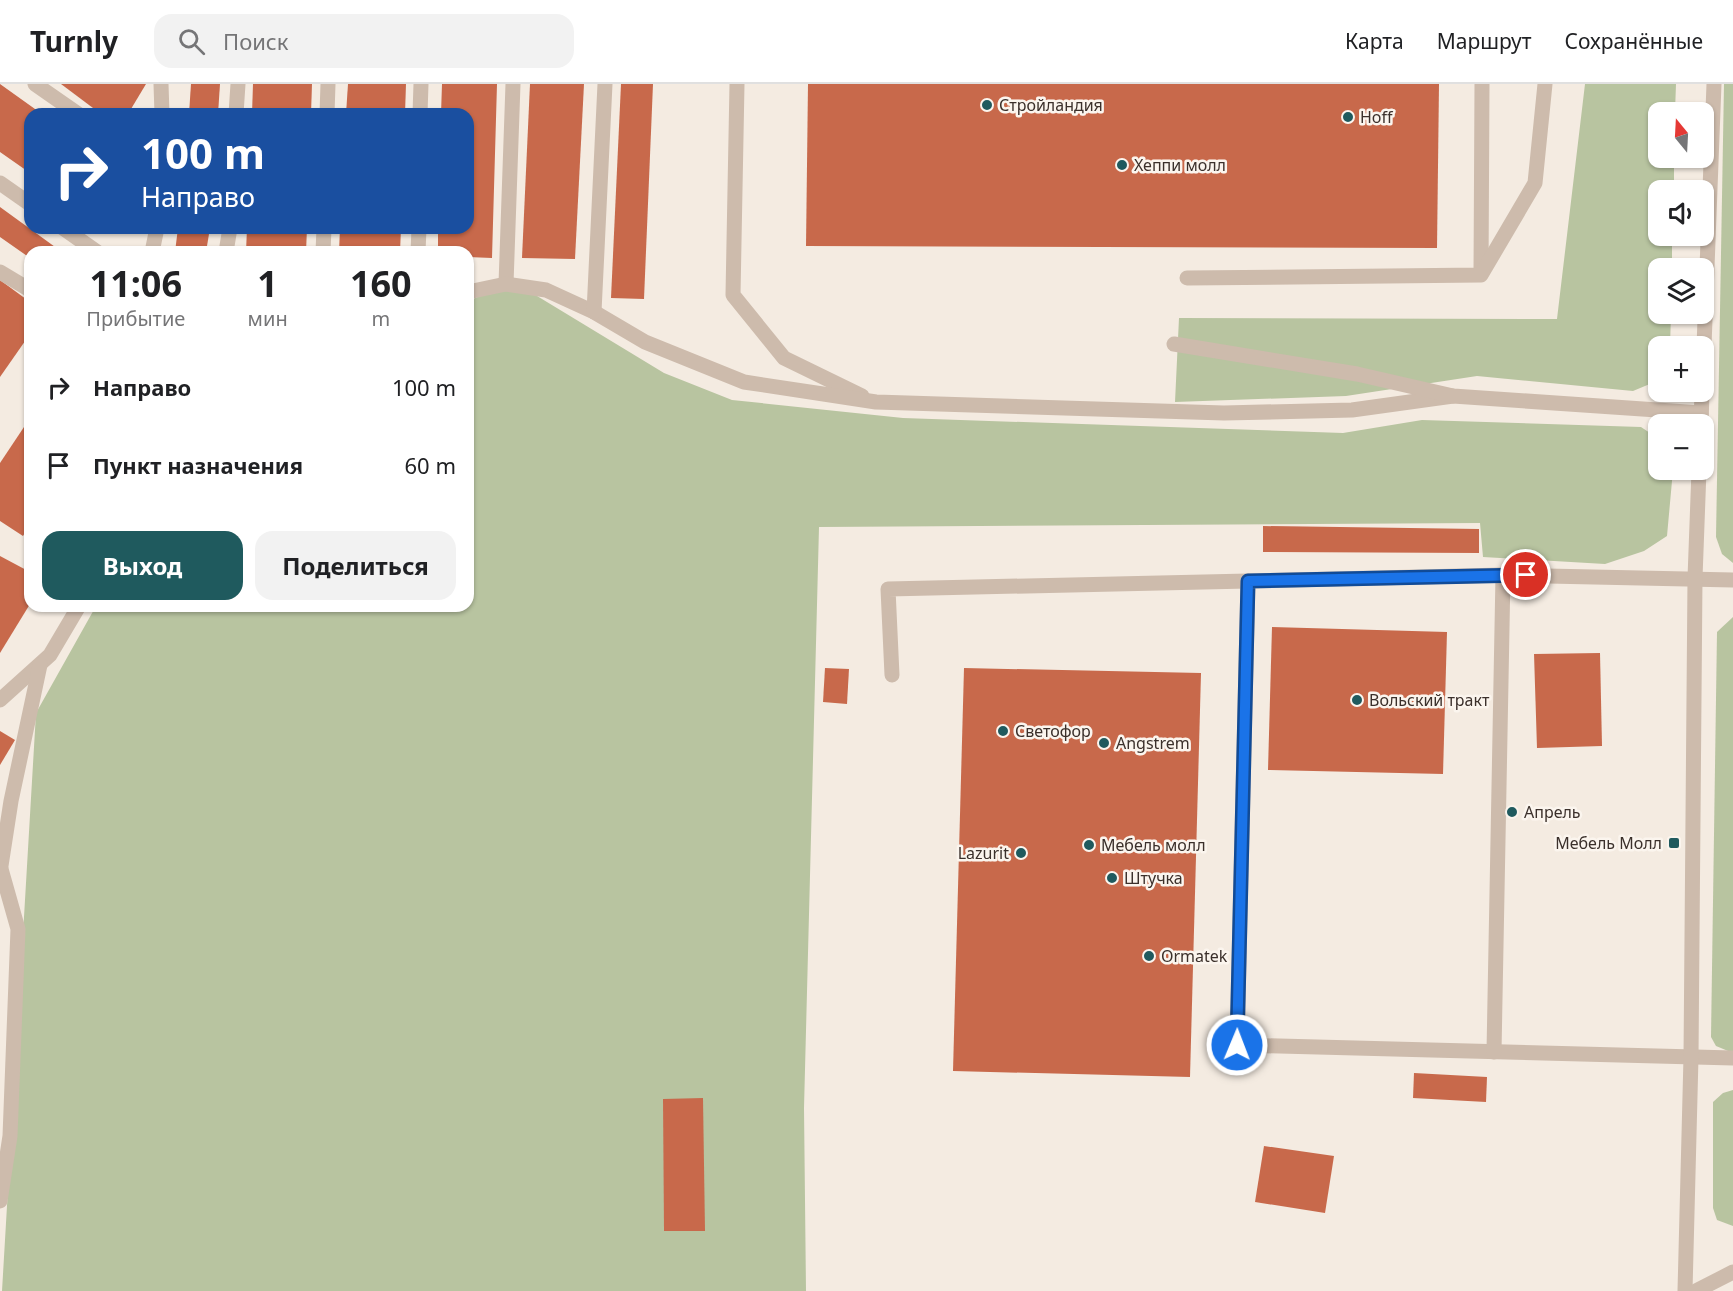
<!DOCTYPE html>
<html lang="ru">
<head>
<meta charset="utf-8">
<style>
	:root { --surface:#fff; --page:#f2f2f2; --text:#202124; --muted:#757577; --line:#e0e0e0; --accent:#1f5a5e }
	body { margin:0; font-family:"Noto Sans",sans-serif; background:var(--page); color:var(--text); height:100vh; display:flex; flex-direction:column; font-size:22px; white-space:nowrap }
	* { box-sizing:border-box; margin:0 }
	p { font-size:20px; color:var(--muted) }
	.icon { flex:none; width:33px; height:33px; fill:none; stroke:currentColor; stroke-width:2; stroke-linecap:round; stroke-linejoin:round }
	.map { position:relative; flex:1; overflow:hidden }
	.side { position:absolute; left:24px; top:162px; width:450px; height:366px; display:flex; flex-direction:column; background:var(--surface); border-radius:18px; box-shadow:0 2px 4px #0004 }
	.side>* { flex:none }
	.guide { position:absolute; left:24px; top:24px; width:450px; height:126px; border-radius:18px; box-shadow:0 2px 4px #0004; background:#1a4fa0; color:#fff; overflow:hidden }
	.needle { width:39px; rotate:342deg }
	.controls { position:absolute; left:1648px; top:18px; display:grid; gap:12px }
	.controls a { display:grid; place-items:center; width:66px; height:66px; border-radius:12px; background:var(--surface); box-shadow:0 2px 4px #0004; font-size:30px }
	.pin { position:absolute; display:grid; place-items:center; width:51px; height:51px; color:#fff; margin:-26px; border:3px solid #fff; border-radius:50%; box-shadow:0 2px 6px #0007 }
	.me { position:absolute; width:66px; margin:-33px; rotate:1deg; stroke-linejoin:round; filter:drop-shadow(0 0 4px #0008) }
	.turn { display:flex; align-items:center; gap:21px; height:126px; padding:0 18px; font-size:27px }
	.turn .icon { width:78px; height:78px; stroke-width:2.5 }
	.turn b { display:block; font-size:42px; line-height:51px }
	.eta { display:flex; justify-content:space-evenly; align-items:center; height:102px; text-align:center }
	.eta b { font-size:36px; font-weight:700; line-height:42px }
	.cta { display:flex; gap:12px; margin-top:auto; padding:12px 18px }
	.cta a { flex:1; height:69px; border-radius:18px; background:var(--accent); color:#fff; font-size:24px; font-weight:700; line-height:69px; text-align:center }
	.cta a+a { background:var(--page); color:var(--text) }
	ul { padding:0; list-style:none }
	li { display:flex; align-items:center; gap:18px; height:78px; padding:0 18px }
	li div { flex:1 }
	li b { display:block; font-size:22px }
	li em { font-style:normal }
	header { display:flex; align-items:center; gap:36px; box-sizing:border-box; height:84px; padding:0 30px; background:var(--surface); border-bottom:2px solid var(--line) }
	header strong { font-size:28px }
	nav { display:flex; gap:33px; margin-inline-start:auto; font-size:21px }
	.search { width:420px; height:54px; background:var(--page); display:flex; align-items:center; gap:15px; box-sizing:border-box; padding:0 21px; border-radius:18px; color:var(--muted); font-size:22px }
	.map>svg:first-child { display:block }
	.green { fill:#b8c4a0 }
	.building { fill:#c8694b }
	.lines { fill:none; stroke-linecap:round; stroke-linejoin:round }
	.service { stroke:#cdbbac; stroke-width:15 }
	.minor { stroke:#cdbbac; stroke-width:15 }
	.route-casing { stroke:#114b97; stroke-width:15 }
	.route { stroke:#1a73e8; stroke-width:10 }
	.poi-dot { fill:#1f5a5e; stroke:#fbf5ee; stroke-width:2 }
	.labels { text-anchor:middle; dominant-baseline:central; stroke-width:5; stroke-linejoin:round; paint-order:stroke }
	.poi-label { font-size:16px; fill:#3b302b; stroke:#fbf5ee; text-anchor:start }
</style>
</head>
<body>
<header>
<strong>Turnly</strong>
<div class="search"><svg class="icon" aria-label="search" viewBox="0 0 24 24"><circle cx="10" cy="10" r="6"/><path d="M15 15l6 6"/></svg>Поиск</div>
<nav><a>Карта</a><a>Маршрут</a><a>Сохранённые</a></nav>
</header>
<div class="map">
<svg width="1733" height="1207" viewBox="0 0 1733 1207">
	<rect width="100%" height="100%" fill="#f4ebe1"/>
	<g class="green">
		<path d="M1585,0H1676L1675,28H1659V74H1674V106H1659V152H1672V184H1659V230H1671L1670,262H1659L1657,297L1633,307L1477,292L1346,312L1175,318L1179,234L1557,235Z"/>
		<path d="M1724,0H1733V479L1722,470L1716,453Z"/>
		<path d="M514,198L664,289L732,316L903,334L1343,349L1422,336L1641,343L1659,355V386H1673L1667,452L1644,467L1605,480L1483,473L1480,439L819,443L804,1024L806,1207H2L36,629L96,522H468V217Z"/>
		<path d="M1733,533V969L1716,962L1711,953L1717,548Z"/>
		<path d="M1733,1006V1142L1717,1136L1713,1124V1018L1723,1009Z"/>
	</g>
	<g class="building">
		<path d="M0,0L42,30H30V89L0,68Z"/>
		<path d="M61,0H146L128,30H101Z"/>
		<path d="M191,0H220L218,30H189Z"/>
		<path d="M253,0H312L311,30H252Z"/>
		<path d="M348,0H406L405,30H346Z"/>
		<path d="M442,0H497L492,174L468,173V168H438V144H468V30H441Z"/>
		<path d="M530,0H584L575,175L522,174Z"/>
		<path d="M621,0H653L644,215L611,214Z"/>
		<path d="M808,0H1439L1437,164L806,162Z"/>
		<path d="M0,123L62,168H30V174L0,153Z"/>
		<path d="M178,144H210L206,168H175Z"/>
		<path d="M247,144H307L306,168H246Z"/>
		<path d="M340,144H401L400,168H339Z"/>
		<path d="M0,196L30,218V250L0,293Z"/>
		<path d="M30,334V441L23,452L0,437V379Z"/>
		<path d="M1263,442L1479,445V469L1263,468Z"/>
		<path d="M0,472L30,488V520L0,569Z"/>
		<path d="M1272,543L1447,548L1443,690L1268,686Z"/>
		<path d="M1600,569L1602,662L1537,664L1534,570Z"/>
		<path d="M825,584L849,585L847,620L823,618Z"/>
		<path d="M964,584L1201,589L1190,993L953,987Z"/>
		<path d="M0,647L15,656L0,681Z"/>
		<path d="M1414,989L1487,993L1486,1018L1413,1014Z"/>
		<path d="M703,1014L705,1147H664L663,1015Z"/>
		<path d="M1264,1062L1334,1072L1325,1129L1255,1118Z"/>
	</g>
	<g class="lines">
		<g class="service">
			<path d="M35,0L78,30"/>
			<path d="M161,0L162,30"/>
			<path d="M737,0L733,211L784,274L862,312"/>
			<path d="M236,30L238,0"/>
			<path d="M327,30L328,0"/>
			<path d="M420,30L421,0"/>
			<path d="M0,99L30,120"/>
			<path d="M63,144L97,168"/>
			<path d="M152,168L157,144"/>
			<path d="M226,168L230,144"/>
			<path d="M323,168L324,144"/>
			<path d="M418,168L419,144"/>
			<path d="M0,188L30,206"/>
			<path d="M1481,189L1482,0"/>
			<path d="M1187,194L1481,191L1535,99L1545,0"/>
			<path d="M506,200L513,0"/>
			<path d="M468,208L506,200L546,206L594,228L645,258L744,298L876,318L1224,329L1352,326L1453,312"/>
			<path d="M594,228L605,0"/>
			<path d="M1174,260L1357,290L1453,312L1701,329"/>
			<path d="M1733,496L1503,491L1248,497L1237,961L1733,974"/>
			<path d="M892,591L888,505L1248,497"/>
			<path d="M0,616L50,571L79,522"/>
			<path d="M0,788L11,717L40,581"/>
			<path d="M1494,968L1503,491"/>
			<path d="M0,1117L10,1052L18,845L1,785"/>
			<path d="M1696,1207L1733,1188"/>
		</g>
		<g class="minor">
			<path d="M1704,262L1714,0"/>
			<path d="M1701,340L1702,308"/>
			<path d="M1685,1207L1691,973L1695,494L1699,386"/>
		</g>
	</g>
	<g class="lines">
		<defs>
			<path id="route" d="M1237,961L1248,497L1526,491"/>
		</defs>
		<use href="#route" class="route-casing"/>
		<use href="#route" class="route"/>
	</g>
	<g class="poi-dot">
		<circle cx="987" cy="21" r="6"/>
		<circle cx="1348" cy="33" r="6"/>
		<circle cx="1122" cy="81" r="6"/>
		<circle cx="1357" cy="616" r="6"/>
		<circle cx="1003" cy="647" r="6"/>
		<circle cx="1104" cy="659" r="6"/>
		<circle cx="1512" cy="728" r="6"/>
		<rect x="1668" y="753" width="12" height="12" rx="3"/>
		<circle cx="1089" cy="761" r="6"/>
		<circle cx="1021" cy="769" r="6"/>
		<circle cx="1112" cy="794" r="6"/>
		<circle cx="1149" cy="872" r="6"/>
	</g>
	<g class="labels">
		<g class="poi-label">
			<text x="999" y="21">Стройландия</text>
			<text x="1360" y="33">Hoff</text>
			<text x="1134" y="81">Хеппи молл</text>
			<text x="1369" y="616">Вольский тракт</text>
			<text x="1015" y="647">Светофор</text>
			<text x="1116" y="659">Angstrem</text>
			<text x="1524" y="728">Апрель</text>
			<text x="1662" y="759" text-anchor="end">Мебель Молл</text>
			<text x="1101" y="761">Мебель молл</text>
			<text x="1009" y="769" text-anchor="end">Lazurit</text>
			<text x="1124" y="794">Штучка</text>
			<text x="1161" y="872">Ormatek</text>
		</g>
	</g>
</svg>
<div class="controls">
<a><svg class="needle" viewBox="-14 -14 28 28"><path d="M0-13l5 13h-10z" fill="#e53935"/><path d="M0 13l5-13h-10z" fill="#757577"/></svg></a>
<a><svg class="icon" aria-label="sound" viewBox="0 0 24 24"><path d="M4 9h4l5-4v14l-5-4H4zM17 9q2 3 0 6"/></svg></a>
<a><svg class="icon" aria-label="layers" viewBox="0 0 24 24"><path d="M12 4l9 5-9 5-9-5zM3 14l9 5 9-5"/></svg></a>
<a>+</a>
<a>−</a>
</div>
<div class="pin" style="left:1526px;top:491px;background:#d93025"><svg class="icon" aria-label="arrive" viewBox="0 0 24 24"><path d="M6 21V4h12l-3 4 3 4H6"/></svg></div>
<svg class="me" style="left:1237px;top:961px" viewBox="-20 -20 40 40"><circle r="17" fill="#1a73e8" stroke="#fff" stroke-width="3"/><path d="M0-11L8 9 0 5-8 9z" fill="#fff"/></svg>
<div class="guide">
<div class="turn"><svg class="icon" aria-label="right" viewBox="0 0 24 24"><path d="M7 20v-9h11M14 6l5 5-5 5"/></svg><div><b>100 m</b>Направо</div></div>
</div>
<section class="side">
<div class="eta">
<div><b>11:06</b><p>Прибытие</p></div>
<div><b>1</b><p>мин</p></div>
<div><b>160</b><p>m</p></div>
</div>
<ul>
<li><svg class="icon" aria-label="right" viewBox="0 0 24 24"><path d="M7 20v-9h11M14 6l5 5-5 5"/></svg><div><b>Направо</b></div><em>100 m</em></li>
<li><svg class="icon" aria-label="arrive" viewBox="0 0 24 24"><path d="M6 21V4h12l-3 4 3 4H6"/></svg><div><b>Пункт назначения</b></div><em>60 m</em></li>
</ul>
<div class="cta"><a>Выход</a><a>Поделиться</a></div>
</section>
</div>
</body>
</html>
